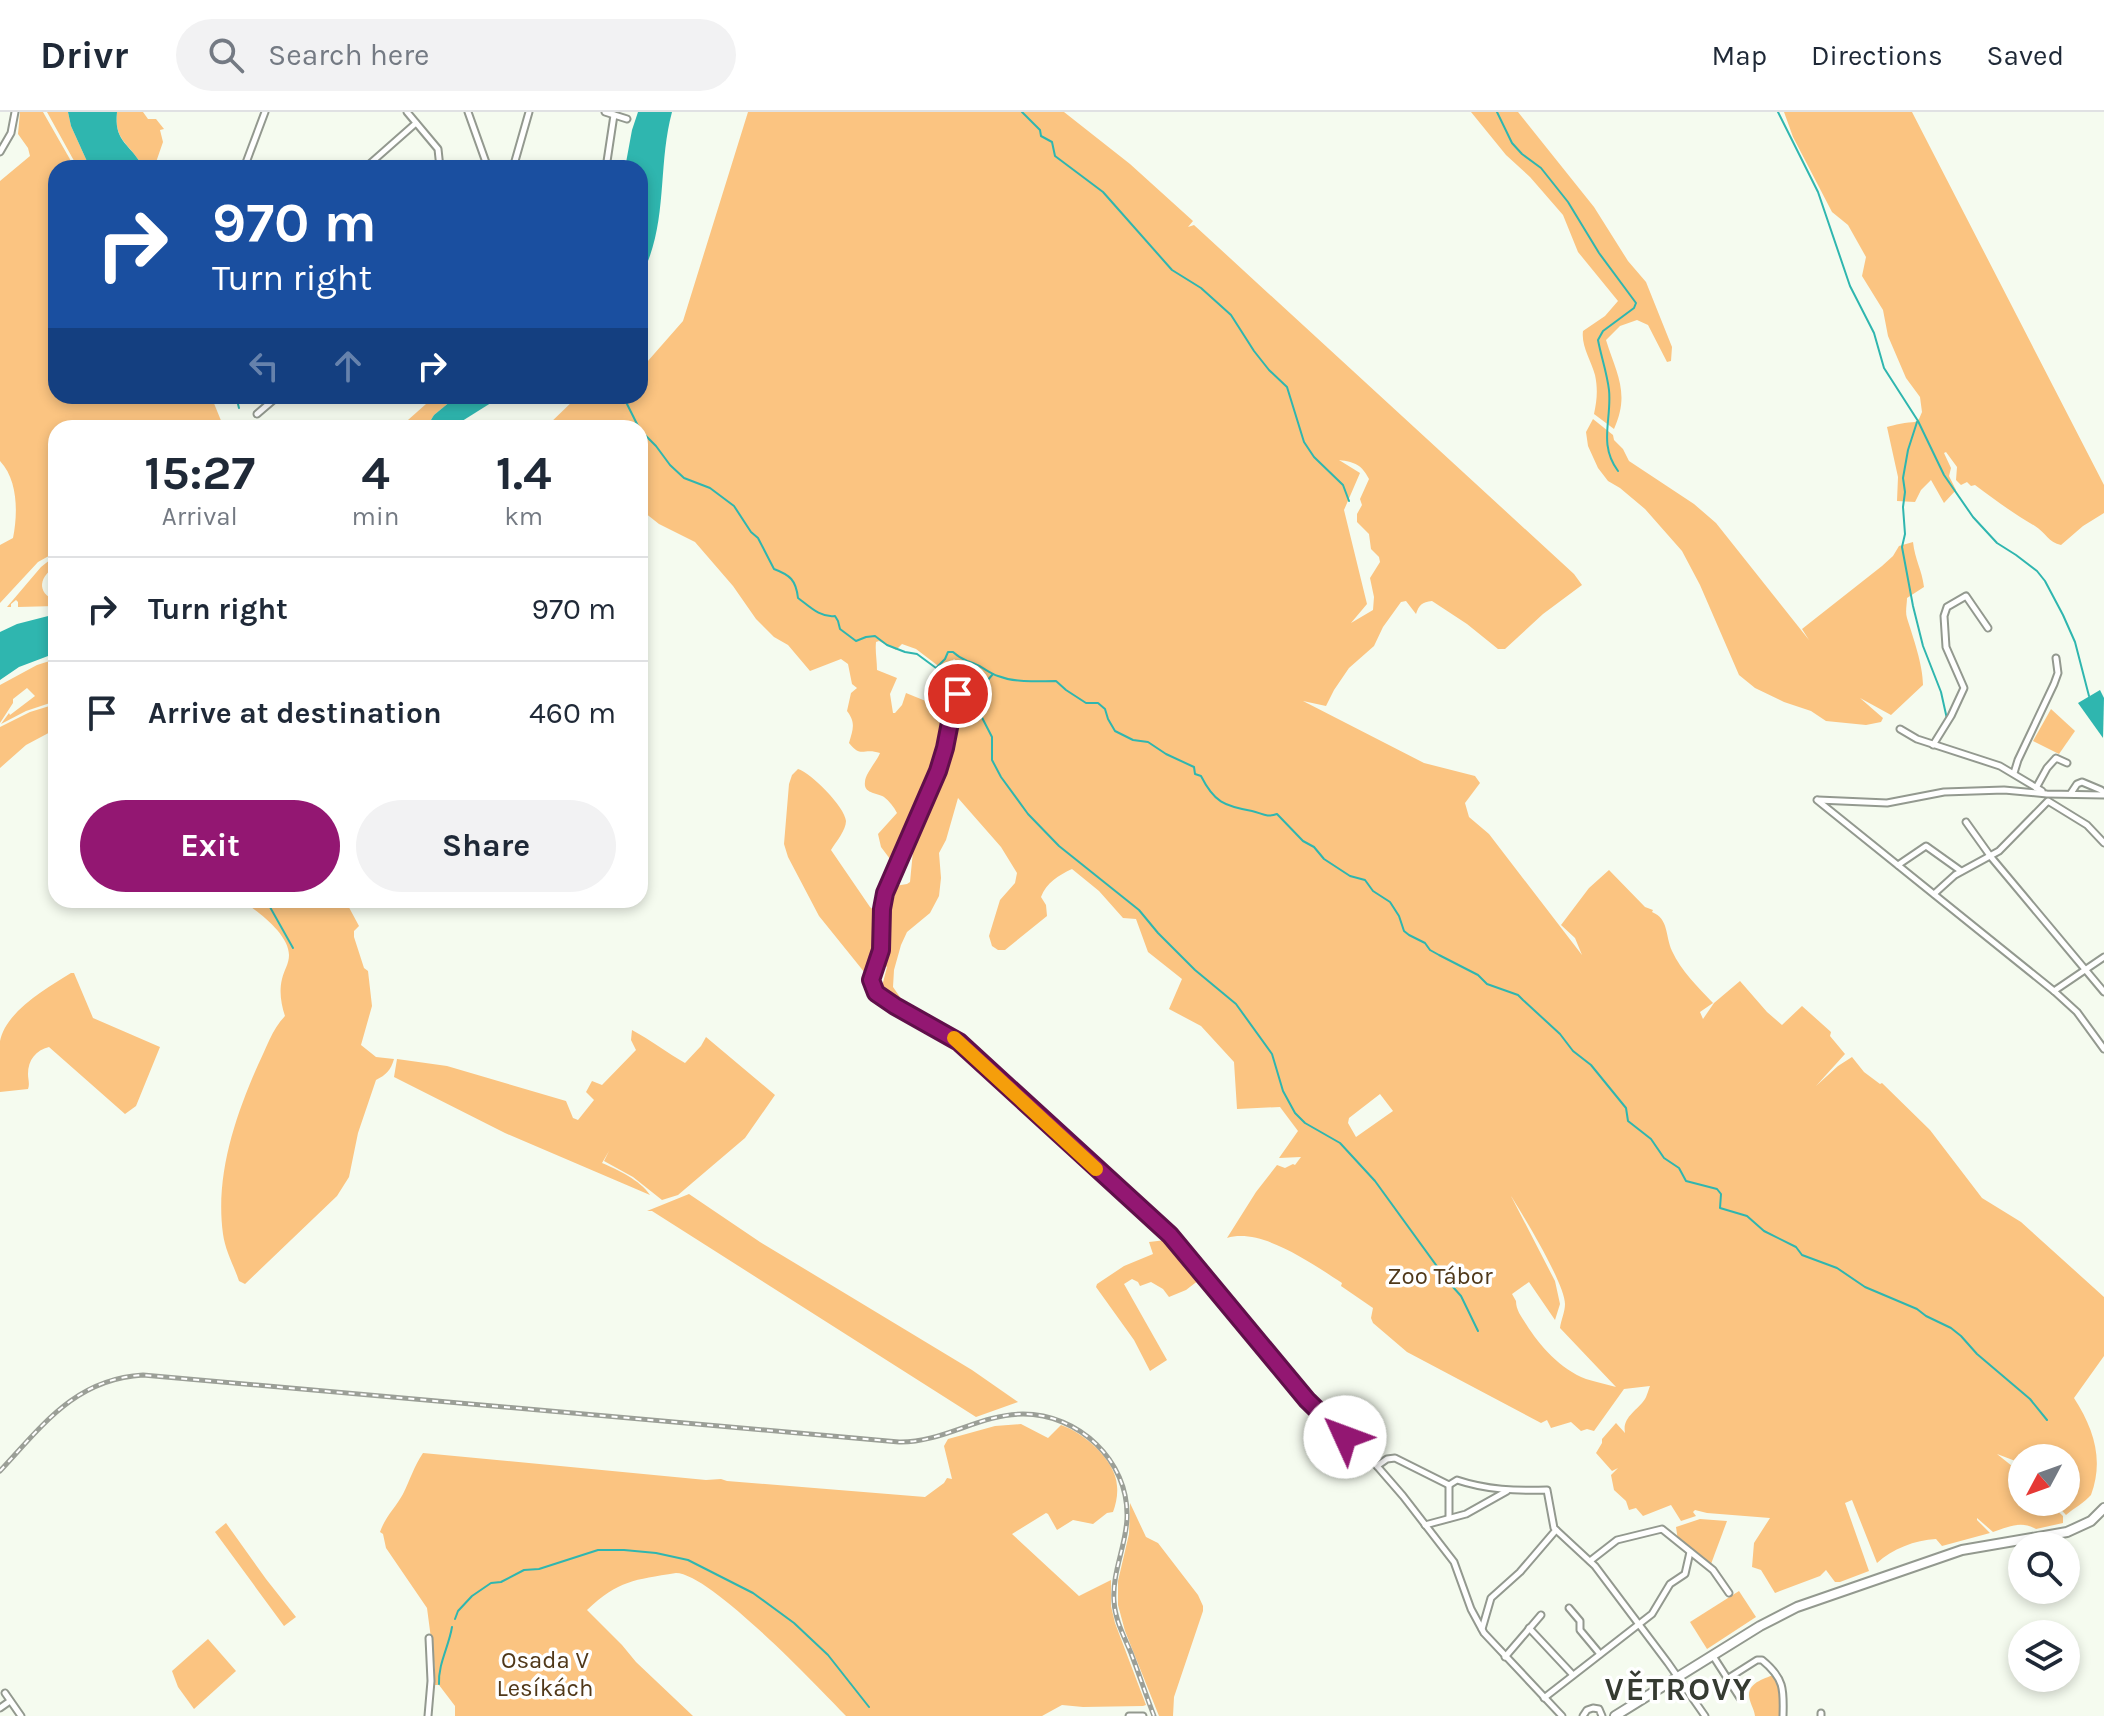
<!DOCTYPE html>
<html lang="en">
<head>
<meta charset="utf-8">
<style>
	:root { --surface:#fff; --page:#f2f2f3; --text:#1f2937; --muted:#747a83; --line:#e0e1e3; --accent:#931772 }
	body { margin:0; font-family:Karla,sans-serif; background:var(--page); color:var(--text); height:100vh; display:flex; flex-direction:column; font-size:30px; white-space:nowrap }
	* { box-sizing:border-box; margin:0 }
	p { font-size:26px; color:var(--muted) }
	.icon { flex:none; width:44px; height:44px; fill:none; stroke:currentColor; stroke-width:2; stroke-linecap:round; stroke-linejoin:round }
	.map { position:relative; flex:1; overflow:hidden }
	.drawer { position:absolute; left:48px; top:308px; width:600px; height:488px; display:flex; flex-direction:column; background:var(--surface); border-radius:24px; box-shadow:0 4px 12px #0003 }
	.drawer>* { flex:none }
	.top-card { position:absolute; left:48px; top:48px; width:600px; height:244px; border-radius:24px; box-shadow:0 4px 12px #0003; background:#1a4fa0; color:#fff; overflow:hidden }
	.needle { width:52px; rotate:229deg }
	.fabs { position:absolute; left:2008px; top:1332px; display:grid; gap:16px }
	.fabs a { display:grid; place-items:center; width:72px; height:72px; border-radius:50%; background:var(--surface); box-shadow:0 4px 12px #0003; font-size:40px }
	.pin { position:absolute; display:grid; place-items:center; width:68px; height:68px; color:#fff; margin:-34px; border:4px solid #fff; border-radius:50%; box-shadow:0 2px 8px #0007 }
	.me { position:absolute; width:88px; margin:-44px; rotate:313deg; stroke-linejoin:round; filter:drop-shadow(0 0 6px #0008) }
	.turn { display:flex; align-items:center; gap:28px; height:168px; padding:0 32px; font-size:36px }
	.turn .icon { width:104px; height:104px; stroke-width:2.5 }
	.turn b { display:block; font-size:56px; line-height:68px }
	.lanes { display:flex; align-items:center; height:76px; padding:0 32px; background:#0003; justify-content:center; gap:40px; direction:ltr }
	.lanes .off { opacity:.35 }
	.eta { display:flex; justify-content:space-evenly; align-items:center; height:136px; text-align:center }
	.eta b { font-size:48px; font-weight:700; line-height:56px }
	.action { display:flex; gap:16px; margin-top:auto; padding:16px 32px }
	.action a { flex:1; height:92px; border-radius:48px; background:var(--accent); color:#fff; font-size:32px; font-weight:700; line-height:92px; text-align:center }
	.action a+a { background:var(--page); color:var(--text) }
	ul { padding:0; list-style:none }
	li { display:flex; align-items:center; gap:24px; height:104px; padding:0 32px; border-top:2px solid var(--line) }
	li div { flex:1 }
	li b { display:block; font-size:30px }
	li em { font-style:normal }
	header { display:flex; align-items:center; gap:48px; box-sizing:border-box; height:112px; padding:0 40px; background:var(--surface); border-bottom:2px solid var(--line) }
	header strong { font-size:38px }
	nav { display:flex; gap:44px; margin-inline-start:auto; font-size:28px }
	.search { width:560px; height:72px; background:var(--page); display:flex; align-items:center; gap:20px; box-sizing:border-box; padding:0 28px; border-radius:44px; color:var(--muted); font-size:30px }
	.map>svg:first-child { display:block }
	.green { fill:#fbc481; fill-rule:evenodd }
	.water { fill:#2fb6af }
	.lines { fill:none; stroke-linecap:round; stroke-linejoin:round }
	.stream { stroke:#2fb6af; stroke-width:2 }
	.street-casing { stroke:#93998f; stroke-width:9 }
	.secondary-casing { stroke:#93998f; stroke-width:12 }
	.street { stroke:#fff; stroke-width:5 }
	.secondary { stroke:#fff; stroke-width:8 }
	.rail-casing { stroke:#9b9f97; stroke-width:5 }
	.rail { stroke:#fff; stroke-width:2; stroke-dasharray:6; stroke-linecap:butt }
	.route-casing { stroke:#600f4a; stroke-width:20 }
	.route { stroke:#931772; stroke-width:14 }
	.slow { stroke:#f59e0b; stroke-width:14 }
	.labels { text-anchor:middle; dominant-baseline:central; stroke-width:7; stroke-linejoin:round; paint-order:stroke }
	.park-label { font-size:24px; fill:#503819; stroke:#fff }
	.district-label { font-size:32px; font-weight:bold; letter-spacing:2px; fill:#363b32; stroke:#fff }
</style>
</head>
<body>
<header>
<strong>Drivr</strong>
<div class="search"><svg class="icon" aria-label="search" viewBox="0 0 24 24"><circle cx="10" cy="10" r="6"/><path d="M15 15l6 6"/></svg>Search here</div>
<nav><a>Map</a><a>Directions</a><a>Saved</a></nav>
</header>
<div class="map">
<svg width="2104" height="1604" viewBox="0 0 2104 1604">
	<rect width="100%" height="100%" fill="#f5fbef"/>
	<g class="green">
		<path d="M20,0H43L75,56H56V284H211L224,316H56V440L38,450L0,491V433L13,426C18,401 18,368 0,349V69L30,44L28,36L18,22Z"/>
		<path d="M47,0H68L71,14L90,56H78Z"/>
		<path d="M117,0H143L148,7H156L164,17L160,18L163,30L154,56H136L140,50C127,30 114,27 117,0Z"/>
		<path d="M748,0H1064L1130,52L1193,109L1188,115L1194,113L1574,462L1582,473L1543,502L1505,537H1498L1467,512L1432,489C1422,490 1419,493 1416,502L1406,489L1401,490L1383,515L1374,534L1349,556L1334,578L1326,594L1303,589L1424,651L1475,664L1480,671L1465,691L1469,705L1489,722L1582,843L1575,826L1561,813L1589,776L1609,758L1645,795L1653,798L1652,800C1669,807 1665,823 1672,839C1681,859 1698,875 1713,891L1700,900L1703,907L1714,891L1740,869L1767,900L1782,913L1802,894L1831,920L1830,924L1845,942L1816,974L1838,954L1852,945L1864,960L1880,972L1882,971L1930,1018L1982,1086L2021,1110L2104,1185V1244L2074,1286C2094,1317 2104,1348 2091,1383C2084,1391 2074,1396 2066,1403L2054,1390H2066V1346H2022V1354L2018,1350L1997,1342L2022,1362V1390H2048L2063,1404V1411L2036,1417C2021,1408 2008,1415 1993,1420L1977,1406V1408L1990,1421L1942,1434L1936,1427C1915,1428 1892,1437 1877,1451L1852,1388L1845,1391L1869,1459L1840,1470H1835L1826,1458L1820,1464L1775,1481L1761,1458L1752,1455L1754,1431L1770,1406L1707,1401L1695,1398L1693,1400L1696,1404L1681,1409L1671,1393L1643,1404L1636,1396L1629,1398L1626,1389L1614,1378L1611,1363L1618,1356L1612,1359L1596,1341L1602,1331V1327L1616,1311L1625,1321C1622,1305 1637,1299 1645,1287C1647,1284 1649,1276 1650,1274L1624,1277L1594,1319L1587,1317L1581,1319L1571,1310L1551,1316L1547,1308L1541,1311L1407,1240L1373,1211L1371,1206L1373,1196L1341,1174L1342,1171C1314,1153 1262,1115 1227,1126L1256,1080L1277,1053L1285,1056L1293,1052L1295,1053L1301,1045L1279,1046L1298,1019L1280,995L1237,997L1234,950L1201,914L1169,897L1182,867L1148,840L1136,807L1123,806L1099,779L1072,757C1059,763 1046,771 1041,785L1046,793L1047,804L1005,838H998L992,834L989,824L1000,788L1015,771L1017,761L1001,735L958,686L946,728L939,741L941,766L939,784L930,801L907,820L901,833L894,858L893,875L909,898L901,896L880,882L887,855L879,849L884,791L889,775L907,772L910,770L915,718L931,671L897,745L895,748L890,747L881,735L878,722L897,701C894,695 889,689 884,685C878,681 863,682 865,670C865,662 877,649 880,641C863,635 862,647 849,631C853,617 856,611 847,599L851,581L857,576L852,572L848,552L841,547L810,559L788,533L774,525L756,507L733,474L695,430L659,412L640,397V316H545L578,284H640V258L683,209ZM1339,348C1355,350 1362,353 1369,367L1360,387L1362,393L1357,402V410L1369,422L1371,437L1379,445L1380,450L1370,466L1374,485L1373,498L1351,511L1367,492L1344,398L1360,361ZM879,529L896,538L902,532L916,537L941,556L945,557L954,547L971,560L977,554L942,642L949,604L938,594L906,581L902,593L895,601H893L890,582L897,566L877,558C877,548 875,539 876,530ZM1380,982L1393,999L1356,1025L1348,1011L1349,1006ZM1511,1084C1523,1103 1565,1172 1565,1192C1565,1200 1561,1208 1560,1216L1616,1275C1606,1272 1595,1270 1586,1267C1560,1257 1540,1234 1526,1212C1521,1204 1516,1198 1516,1189L1512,1182L1529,1170L1555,1208L1560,1192L1555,1169Z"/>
		<path d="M1471,0H1518L1594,95L1628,149L1646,170L1672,235L1671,249L1667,250L1648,213L1637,208L1620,214L1606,228C1617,263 1630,281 1614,317L1594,302C1597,288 1598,277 1595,263C1591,248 1581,234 1583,219L1605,204L1618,189L1578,140L1563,103L1530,65L1506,43Z"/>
		<path d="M1784,0H1912L2104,373V401L2083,414L2061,433C2049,431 2045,420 2035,414C2014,402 1995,388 1975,373L1971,374L1967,370L1961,373L1956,368L1957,355L1946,340L1944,341L1951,356L1949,364L1956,378L1944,391L1931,368L1921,378L1915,390L1897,389L1898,365L1887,315C1893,313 1908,310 1915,310L1919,307L1922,300L1920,285L1906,266L1888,224L1883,198L1862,164L1866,145L1848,113L1832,100L1793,25Z"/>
		<path d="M435,284H457L434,303L426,316H399Z"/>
		<path d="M1593,307L1613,323L1614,328L1623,337L1629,349L1694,392L1716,411L1809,528L1802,517L1882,454L1893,444L1899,434L1913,430C1915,448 1922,458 1924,475L1907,486C1907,492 1905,500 1907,506C1913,525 1923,553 1923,573L1891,603L1860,586L1883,606L1881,610L1866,613L1826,609L1811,599L1784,590L1755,576L1739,563L1700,473L1682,439L1645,397L1620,376L1608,369L1598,356L1588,334L1586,320Z"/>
		<path d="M56,443V454C40,464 35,480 56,489V494L18,495V490L16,488L11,492V495H7L41,455Z"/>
		<path d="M56,547V589L26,599L1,612L9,601L10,603L35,584L27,576L13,587V591L0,611V573L37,553Z"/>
		<path d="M56,592V617L26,633L0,656V615L30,600Z"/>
		<path d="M2051,597L2075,619L2059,642L2033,629Z"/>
		<path d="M798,657C811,661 845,695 846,709C846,718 836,730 831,738L870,795L879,803V839L876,841V849L869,866L819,804L788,745L784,732L789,672L792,663Z"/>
		<path d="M240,788H345L359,814L354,819V825L364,856L368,859L372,894L361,933L376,945L394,947C391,958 386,963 376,968L358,1021L349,1065L337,1084L245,1172L239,1169C234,1154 225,1138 223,1122C215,1064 235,1005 258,953C266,937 272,917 285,904C281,892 279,879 282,867C284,858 289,852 289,843C289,822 257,798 240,788Z"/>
		<path d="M71,861H74L93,906L160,935L136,994L125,1002L49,935C36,938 28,948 28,962C28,967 30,972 28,977L0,980C0,964 0,945 0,929C6,899 47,876 71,861Z"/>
		<path d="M632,918C651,928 667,941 685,951L701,934L706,925L775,983L745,1026L678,1083L662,1088L633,1065L604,1049L609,1039L602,1051C618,1058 640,1068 650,1083L505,1021L394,965L397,947L447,954L566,989L573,1006L578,1008L594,988L586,980L592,969L602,973L636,938L631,928Z"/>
		<path d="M689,1082L760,1130L972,1258L1018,1290L976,1305L652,1099H647Z"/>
		<path d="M1166,1128L1199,1168L1186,1178L1169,1185L1163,1177L1151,1170L1140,1174L1138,1170L1132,1167L1124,1172L1167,1248L1150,1259L1134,1228L1096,1175L1097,1172L1124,1154L1153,1142L1149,1130Z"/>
		<path d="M1021,1312L1048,1326L1061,1313C1084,1321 1116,1348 1117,1374C1118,1382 1116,1392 1113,1400L1107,1401L1093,1412L1073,1408L1057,1418L1048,1402L1046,1401L1012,1422L1079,1484L1111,1468V1494L1115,1511L1146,1593L1143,1594L1083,1595L1062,1593L1042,1604H846C819,1576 710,1461 676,1461C634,1468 619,1468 587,1498L622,1533L636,1550L693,1604H455V1594L439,1573H434L435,1557L427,1496L386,1436L383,1422L380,1420C385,1405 396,1395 403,1382C410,1368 414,1354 423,1341L706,1368L721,1367L727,1369L925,1385L944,1371L947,1366L952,1367L944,1334L948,1327L995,1314Z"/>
		<path d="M1130,1391L1146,1425L1158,1431L1198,1483L1203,1494V1499L1174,1585L1173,1604H1159L1125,1519L1118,1493V1469L1129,1422Z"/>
		<path d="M1700,1407L1727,1409L1711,1452L1678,1429L1676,1415Z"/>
		<path d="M226,1411L266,1467L296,1505L284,1514L215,1420Z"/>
		<path d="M1739,1479L1756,1505L1707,1537L1690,1510Z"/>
		<path d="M208,1527L236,1559L194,1597L178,1575L172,1559Z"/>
		<path d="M1776,1562L1781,1569L1783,1604H1755C1754,1596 1749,1590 1749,1583C1749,1570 1766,1566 1776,1562Z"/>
	</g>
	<g class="water">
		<path d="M68,0H117C114,28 127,30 140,50L136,56H90L71,14Z"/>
		<path d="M638,0H672C657,55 669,114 640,166V56H625L632,18Z"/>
		<path d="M457,284H502L451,316H426L434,303Z"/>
		<path d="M56,502V541L19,555L0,568V520L17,512Z"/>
		<path d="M2100,578L2104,586L2103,626L2078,591Z"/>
	</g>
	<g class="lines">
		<g class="stream">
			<path d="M1022,0L1040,18L1041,24L1052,30L1055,44L1103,80L1172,158L1201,176L1231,203L1254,239L1269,258L1287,275L1304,330L1314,345L1343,373L1349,389"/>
			<path d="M1497,0L1512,31L1522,42L1541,56L1568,90L1599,141L1636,191L1634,196L1603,219L1598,228C1601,244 1607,261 1609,278C1612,308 1598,332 1618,359"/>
			<path d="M1778,0L1818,80L1850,174L1874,221L1884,256L1918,309L1944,363L1973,405L1997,431L2016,443L2037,459L2045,469L2063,503L2075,530L2089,584"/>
			<path d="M236,284L239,296"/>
			<path d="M623,284L639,316"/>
			<path d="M1917,310L1908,338L1903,366L1905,380L1903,395L1905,422L1902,435L1913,494L1923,534L1941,580L1947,607"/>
			<path d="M640,318L656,334L670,353L684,366L710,376L734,394L751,420L758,426L774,457C790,463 796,468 798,486C809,494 820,506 835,504L838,509L840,517L856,529L866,525L875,524L887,533L905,540L917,542L936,556L945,547L948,540H953C963,549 964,547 975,552C983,555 989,561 998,564C1016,571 1036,569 1056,569L1066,578L1086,591H1098L1105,597L1108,607L1115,619L1133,628L1148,630L1166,642L1194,655L1195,662L1201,664C1214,690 1224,694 1252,699C1262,701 1266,706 1277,702L1303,729L1314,735L1324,747L1350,764L1365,768L1373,779L1390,790L1399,804L1404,819L1409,823L1425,831L1430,838L1439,843L1478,863L1487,872L1518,883L1523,888L1560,922L1573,939L1591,953L1626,996L1628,1009L1651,1027L1664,1046L1679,1056L1686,1069L1717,1077L1721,1082L1720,1096L1747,1104L1764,1119L1796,1135L1802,1143L1837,1156L1865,1175L1917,1197L1926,1204L1951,1216L1961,1224L1977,1242L2030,1287L2047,1308"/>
			<path d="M993,562L979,578L975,592L992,625V648L1001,665L1028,702L1059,734L1139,798L1158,821L1195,858L1236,892L1272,942L1283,979L1295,1001L1305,1011L1340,1031L1375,1069L1444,1164"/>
			<path d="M266,788L293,836"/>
			<path d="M1453,1175L1461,1184L1478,1219"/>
			<path d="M455,1507L458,1499L472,1484L491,1471L501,1470L524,1458L539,1457L598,1438H624L656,1441L688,1448L753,1481L794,1511L828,1543L869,1595"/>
			<path d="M439,1572C438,1552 449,1534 452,1515"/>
		</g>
		<defs>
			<g id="street">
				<path d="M407,0L438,37L440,56"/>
				<path d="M468,0L488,56"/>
				<path d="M605,0L627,7"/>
				<path d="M0,40L11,21L15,0"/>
				<path d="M210,54L220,56"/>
				<path d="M244,56L265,0"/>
				<path d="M365,56L416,11"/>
				<path d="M513,56L529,0"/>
				<path d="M606,56L614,3"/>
				<path d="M257,302L278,284"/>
				<path d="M964,571L953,595L945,636L938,659L885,781L882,797V834L871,868L874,878L882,886L959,930L1178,1131L1313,1295L1377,1354L1403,1384L1454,1450L1471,1497L1484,1521L1562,1604"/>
				<path d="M1900,617L1917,627L2000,654L2042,679"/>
				<path d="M1933,633L1951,604L1964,576L1946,535L1944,504L1947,495L1966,484L1988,516"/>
				<path d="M2014,661L2018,648L2054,572L2058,561L2056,546"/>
				<path d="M2036,676L2047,656L2056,646L2067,651"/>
				<path d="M2071,681L2077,672L2082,670L2101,678L2104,681"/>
				<path d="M1817,688L2054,879L2077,900L2104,937"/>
				<path d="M1818,688L1887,691L1944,680L2004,678L2047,682L2104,683"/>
				<path d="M1966,710L1991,745L2104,880"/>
				<path d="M1898,753L1926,734L1961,759"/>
				<path d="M1934,782L1955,763L1999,739L2048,689L2087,713L2104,731"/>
				<path d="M2054,879L2104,845"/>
				<path d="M1377,1354L1387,1347L1395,1346L1449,1373L1457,1368C1487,1378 1516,1379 1547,1378L1554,1416L1595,1454L1668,1551L1705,1604"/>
				<path d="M1449,1373V1406"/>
				<path d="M1425,1413L1466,1402L1507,1379"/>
				<path d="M1590,1449L1617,1428L1662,1417L1713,1458L1729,1481"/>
				<path d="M1569,1496L1580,1509V1518L1600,1542"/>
				<path d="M1529,1516L1573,1563"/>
				<path d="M1482,1517L1491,1486L1520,1460L1556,1418"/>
				<path d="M1713,1544L1740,1586"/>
				<path d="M1505,1545L1541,1503"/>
				<path d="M1727,1567L1757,1548H1762C1784,1566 1784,1577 1783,1604"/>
				<path d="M5,1581L21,1604"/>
				<path d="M1544,1586L1652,1502L1670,1472L1685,1462L1690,1440"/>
				<path d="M0,1596L10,1589"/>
				<path d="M428,1604L431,1569L429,1526"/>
				<path d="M1129,1604H1143"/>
				<path d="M1583,1604L1587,1598L1593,1596L1599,1597L1602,1604"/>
				<path d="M1821,1604V1601"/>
			</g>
			<path id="secondary" d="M1615,1604L1760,1514L1797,1495L1962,1438L2067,1420L2091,1409L2104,1396"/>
		</defs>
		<use href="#street" class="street-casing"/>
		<use href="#secondary" class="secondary-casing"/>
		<use href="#street" class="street"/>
		<use href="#secondary" class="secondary"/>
		<defs>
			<path id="rail" d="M0,1359C42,1314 75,1267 143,1263L899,1330C942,1331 980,1302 1023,1302C1078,1302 1129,1348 1127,1406C1126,1434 1112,1460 1114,1489C1115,1508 1124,1524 1131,1541C1139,1562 1146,1583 1154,1604"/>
		</defs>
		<use href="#rail" class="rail-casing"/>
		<use href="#rail" class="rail"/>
	</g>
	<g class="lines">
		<defs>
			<path id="route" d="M958,582L953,595L945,636L938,659L885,781L882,797L881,838L871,868L876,881L895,894L959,930L1170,1123L1307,1288L1345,1325"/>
		</defs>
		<use href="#route" class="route-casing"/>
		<use href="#route" class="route"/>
		<path class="slow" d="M954,926L1096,1057"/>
	</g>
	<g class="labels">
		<g class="park-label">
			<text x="1440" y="1164">Zoo Tábor</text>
			<text x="545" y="1548">Osada V<tspan x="545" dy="28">Lesíkách</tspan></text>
		</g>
		<g class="district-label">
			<text x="1679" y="1577">VĚTROVY</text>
		</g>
	</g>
</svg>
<div class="fabs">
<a><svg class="needle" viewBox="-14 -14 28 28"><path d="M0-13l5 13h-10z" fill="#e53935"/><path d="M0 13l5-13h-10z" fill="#747a83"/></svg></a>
<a><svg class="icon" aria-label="search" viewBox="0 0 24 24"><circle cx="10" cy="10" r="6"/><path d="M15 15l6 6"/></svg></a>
<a><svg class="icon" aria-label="layers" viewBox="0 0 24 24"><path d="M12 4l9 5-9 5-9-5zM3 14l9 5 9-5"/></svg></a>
</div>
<div class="pin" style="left:958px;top:582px;background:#d93025"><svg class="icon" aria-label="arrive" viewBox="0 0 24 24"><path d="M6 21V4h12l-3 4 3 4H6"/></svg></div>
<svg class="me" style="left:1345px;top:1325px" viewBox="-20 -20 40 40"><circle r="19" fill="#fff"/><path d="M0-13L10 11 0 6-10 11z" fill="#931772"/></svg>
<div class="top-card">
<div class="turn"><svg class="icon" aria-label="right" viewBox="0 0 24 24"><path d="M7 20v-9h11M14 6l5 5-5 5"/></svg><div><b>970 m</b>Turn right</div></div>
<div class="lanes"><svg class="icon off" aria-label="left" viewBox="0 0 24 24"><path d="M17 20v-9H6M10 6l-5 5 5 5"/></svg><svg class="icon off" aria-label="ahead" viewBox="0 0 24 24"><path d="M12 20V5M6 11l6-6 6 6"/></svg><svg class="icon" aria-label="right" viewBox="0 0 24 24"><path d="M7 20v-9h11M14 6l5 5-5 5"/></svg></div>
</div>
<section class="drawer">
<div class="eta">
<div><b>15:27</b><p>Arrival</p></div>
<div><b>4</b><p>min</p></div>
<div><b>1.4</b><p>km</p></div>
</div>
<ul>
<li><svg class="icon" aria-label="right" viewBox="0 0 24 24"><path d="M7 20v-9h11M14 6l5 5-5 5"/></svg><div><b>Turn right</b></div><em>970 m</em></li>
<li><svg class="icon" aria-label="arrive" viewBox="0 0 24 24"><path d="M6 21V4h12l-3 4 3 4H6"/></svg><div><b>Arrive at destination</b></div><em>460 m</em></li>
</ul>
<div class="action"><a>Exit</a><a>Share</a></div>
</section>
</div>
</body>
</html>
